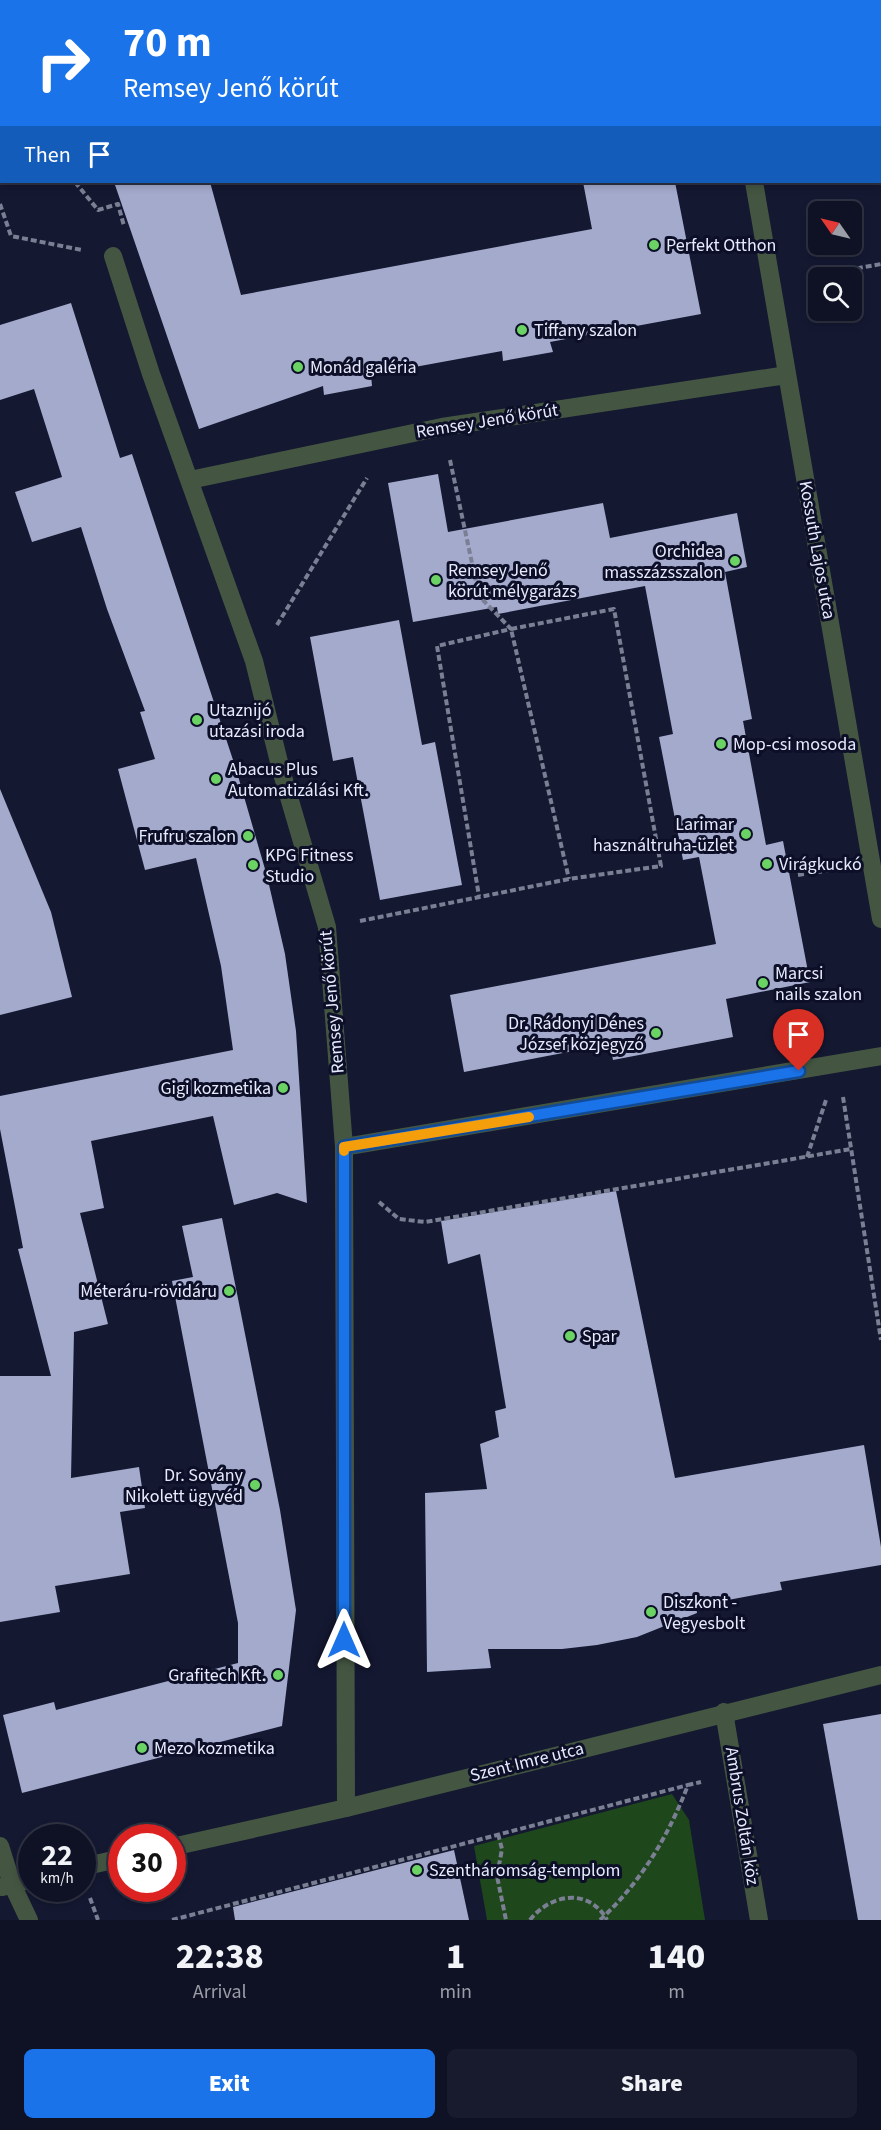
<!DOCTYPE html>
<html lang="en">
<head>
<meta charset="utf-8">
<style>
	:root { --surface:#0f1225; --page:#181b2d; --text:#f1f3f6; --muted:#9b9ea7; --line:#2f3242; --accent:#1a73e8 }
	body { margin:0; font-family:"Source Sans 3",sans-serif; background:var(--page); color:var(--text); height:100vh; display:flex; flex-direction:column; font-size:22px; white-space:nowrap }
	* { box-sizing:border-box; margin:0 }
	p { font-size:20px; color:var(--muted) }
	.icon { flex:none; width:33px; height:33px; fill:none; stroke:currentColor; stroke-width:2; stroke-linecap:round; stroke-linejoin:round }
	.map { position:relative; height:1920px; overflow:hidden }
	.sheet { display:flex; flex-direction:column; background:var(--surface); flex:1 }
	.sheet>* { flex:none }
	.banner { position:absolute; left:0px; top:0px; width:882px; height:183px; box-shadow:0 3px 9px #0003,0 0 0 2px var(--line); background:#1a73e8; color:#fff; overflow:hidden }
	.needle { width:39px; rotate:304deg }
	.fabs { position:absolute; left:808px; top:201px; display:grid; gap:12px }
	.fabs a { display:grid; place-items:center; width:54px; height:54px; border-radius:9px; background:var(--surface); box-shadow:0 3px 9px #0003,0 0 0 2px var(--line); font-size:30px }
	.speed { position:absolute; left:18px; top:1824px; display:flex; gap:12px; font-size:30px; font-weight:700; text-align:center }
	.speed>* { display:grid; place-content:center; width:78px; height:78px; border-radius:50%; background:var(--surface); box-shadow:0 3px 9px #0003,0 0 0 2px var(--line); line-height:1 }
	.speed small { font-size:15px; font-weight:400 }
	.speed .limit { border:9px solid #d22; background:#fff; color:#111 }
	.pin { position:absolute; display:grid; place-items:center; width:51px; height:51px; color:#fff; margin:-62px -26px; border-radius:50% 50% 50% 0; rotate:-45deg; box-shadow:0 0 6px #0007 }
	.pin .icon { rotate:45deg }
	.me { position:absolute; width:66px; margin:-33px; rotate:0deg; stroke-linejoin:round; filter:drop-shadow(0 0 4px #0008) }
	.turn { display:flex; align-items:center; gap:21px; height:126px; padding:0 24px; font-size:27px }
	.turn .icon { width:78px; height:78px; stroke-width:2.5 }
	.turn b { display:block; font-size:42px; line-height:51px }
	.then { display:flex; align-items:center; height:57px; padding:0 24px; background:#0003; gap:12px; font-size:22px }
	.eta { display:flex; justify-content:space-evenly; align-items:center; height:102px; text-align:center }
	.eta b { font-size:36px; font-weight:800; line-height:42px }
	.primary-button { display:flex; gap:12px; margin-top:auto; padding:12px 24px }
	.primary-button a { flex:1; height:69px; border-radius:9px; background:var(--accent); color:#fff; font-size:24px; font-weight:800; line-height:69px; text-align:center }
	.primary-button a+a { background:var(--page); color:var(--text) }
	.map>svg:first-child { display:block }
	.green { fill:#1f471c }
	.building { fill:#a3aacc }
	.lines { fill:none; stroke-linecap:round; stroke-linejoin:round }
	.path { stroke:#7a7f94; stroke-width:4; stroke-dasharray:6 3; stroke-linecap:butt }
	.street { stroke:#445642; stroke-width:18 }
	.route-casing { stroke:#114b97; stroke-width:15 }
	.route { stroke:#1a73e8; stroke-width:10 }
	.slow { stroke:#f59e0b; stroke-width:10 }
	.poi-dot { fill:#6bd363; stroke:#0c0f27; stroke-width:2 }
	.labels { text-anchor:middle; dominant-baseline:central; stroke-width:6; stroke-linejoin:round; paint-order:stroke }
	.poi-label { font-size:18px; fill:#e6ebfd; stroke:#0c0f27; text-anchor:start }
	.street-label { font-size:18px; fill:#e6ebfd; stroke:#0c0f27 }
</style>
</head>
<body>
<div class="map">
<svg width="881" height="1920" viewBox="0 0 881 1920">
	<rect width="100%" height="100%" fill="#141831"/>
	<path class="green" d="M672,1794L689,1820L705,1920H487L474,1846Z"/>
	<g class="building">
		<path d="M114,182H210L241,295L592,229L583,182H675L701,314L550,342L553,352L503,361L502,351L371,375L372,386L324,395L323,386L199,429Z"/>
		<path d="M71,303L120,458L132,454L236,769L267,876L285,954L296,1031L307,1203L277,1193L234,1205L213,1116L91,1141L104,1208L80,1213L108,1324L74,1332L71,1478L139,1467L145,1508L120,1512L130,1574L55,1586L60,1612L0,1622V1376H51L18,1249L23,1248L0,1129V1096L233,1050L221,966L196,858L145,870L118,769L155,759L140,712L145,711L107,609L81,527L32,542L15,492L62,477L34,389L0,400V325Z"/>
		<path d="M438,474L448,532L603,503L610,538L737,513L747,567L725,572L752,719L743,721L766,845L783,841L810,982L726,999L733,1037L613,1060L610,1044L464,1072L450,995L716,944L699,857L683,860L659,737L673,734L645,586L498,614L497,607L413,622L388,483Z"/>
		<path d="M399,620L422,745L435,742L462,885L380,900L353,757L333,761L310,637Z"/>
		<path d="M0,789L51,912L72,997L0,1015Z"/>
		<path d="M616,1191L675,1478L864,1445L881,1547V1565L780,1582L782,1590L696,1606L697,1613L637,1637L597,1645L562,1649H488L491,1668L427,1672L425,1493L487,1489L480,1444L499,1437L495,1411L506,1408L480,1254L448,1264L441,1221Z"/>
		<path d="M222,1218L280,1510L296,1610L282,1726L22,1793L3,1715L54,1702L56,1710L238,1663V1623L172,1281L193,1277L182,1226Z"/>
		<path d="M881,1714V1920H858L823,1724Z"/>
		<path d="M454,1850L469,1920H235L233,1907Z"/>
	</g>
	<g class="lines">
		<g class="path">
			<path d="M75,182L98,210L118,204L124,226"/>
			<path d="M0,204L11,236L82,250"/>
			<path d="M848,270L881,264"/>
			<path d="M450,460L479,596L511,629L437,646L479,896"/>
			<path d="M277,625L367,478"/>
			<path d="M798,875L838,869"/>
			<path d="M360,921L569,879L661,866L614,609L511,629L569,879"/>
			<path d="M843,1097L881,1340"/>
			<path d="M807,1157L826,1100"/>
			<path d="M379,1202L399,1219L425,1222L851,1149"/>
			<path d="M498,1834L502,1849L497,1876L506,1920"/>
			<path d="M90,1898L98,1920"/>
			<path d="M172,1920L688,1785"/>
			<path d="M530,1920C550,1894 589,1887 607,1920"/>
			<path d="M600,1920C641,1882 668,1837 688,1785L701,1782"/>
		</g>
		<g class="street">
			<path d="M722,0L723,2"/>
			<path d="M880,104H881"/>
			<path d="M754,182L881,919"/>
			<path d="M113,256L151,374L254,661L281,770L327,927L344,1147L346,1808"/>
			<path d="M190,480L442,427L787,375"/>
			<path d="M344,1147L881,1056"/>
			<path d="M724,1712L759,1920"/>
			<path d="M0,1846L12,1884L29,1920"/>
			<path d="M172,1847L346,1808L881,1675"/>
			<path d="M82,1867L122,1858"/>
			<path d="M2,1887L32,1879"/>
		</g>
	</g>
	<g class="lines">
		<defs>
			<path id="route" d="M344,1640V1147L799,1071"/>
		</defs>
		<use href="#route" class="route-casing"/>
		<use href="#route" class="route"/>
		<path class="slow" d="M344,1151V1147L529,1117"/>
	</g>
	<g class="poi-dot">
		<circle cx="654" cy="245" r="6"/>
		<circle cx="522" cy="330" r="6"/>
		<circle cx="298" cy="367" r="6"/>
		<circle cx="735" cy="561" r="6"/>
		<circle cx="436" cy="580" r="6"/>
		<circle cx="197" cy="720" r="6"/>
		<circle cx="721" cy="744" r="6"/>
		<circle cx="216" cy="779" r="6"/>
		<circle cx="746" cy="834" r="6"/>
		<circle cx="248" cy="836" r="6"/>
		<circle cx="767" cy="864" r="6"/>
		<circle cx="253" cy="865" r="6"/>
		<circle cx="763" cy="983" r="6"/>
		<circle cx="656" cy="1033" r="6"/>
		<circle cx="283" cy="1088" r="6"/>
		<circle cx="229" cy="1291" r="6"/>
		<circle cx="570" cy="1336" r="6"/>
		<circle cx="255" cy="1485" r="6"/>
		<circle cx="651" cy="1612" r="6"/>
		<circle cx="278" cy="1675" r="6"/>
		<circle cx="142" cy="1748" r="6"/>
		<circle cx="417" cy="1870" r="6"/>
	</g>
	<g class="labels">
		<g class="poi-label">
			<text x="666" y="245">Perfekt Otthon</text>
			<text x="534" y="330">Tiffany szalon</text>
			<text x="310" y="367">Monád galéria</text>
			<text x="723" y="551" text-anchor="end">Orchidea<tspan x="723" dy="21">masszázsszalon</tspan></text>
			<text x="448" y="570">Remsey Jenő<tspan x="448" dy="21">körút mélygarázs</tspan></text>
			<text x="209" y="710">Utaznijó<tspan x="209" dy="21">utazási iroda</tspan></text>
			<text x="733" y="744">Mop-csi mosoda</text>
			<text x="228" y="769">Abacus Plus<tspan x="228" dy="21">Automatizálási Kft.</tspan></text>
			<text x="734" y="824" text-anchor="end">Larimar<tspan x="734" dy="21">használtruha-üzlet</tspan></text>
			<text x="236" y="836" text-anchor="end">Frufru szalon</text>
			<text x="265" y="855">KPG Fitness<tspan x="265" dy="21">Studio</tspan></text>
			<text x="779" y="864">Virágkuckó</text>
			<text x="775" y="973">Marcsi<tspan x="775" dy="21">nails szalon</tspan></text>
			<text x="644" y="1023" text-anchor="end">Dr. Rádonyi Dénes<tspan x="644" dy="21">József közjegyző</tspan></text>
			<text x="271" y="1088" text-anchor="end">Gigi kozmetika</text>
			<text x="217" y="1291" text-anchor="end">Méteráru-rövidáru</text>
			<text x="582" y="1336">Spar</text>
			<text x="243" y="1475" text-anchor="end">Dr. Sovány<tspan x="243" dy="21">Nikolett ügyvéd</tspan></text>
			<text x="663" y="1602">Diszkont -<tspan x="663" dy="21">Vegyesbolt</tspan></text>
			<text x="266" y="1675" text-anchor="end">Grafitech Kft.</text>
			<text x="154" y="1748">Mezo kozmetika</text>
			<text x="429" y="1870">Szentháromság-templom</text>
		</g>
		<g class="street-label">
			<text transform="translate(487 421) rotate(-9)">Remsey Jenő körút</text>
			<text transform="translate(817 550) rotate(80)">Kossuth Lajos utca</text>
			<text transform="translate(332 1002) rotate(-95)">Remsey Jenő körút</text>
			<text transform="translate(527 1762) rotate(-14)">Szent Imre utca</text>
			<text transform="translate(742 1816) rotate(81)">Ambrus Zoltán köz</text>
		</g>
	</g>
</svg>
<div class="fabs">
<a><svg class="needle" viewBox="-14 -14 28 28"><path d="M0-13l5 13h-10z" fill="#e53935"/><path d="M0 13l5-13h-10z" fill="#9b9ea7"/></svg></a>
<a><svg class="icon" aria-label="search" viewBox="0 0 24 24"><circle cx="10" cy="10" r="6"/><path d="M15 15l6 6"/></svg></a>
</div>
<div class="speed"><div>22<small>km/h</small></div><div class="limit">30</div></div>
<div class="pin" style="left:799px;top:1071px;background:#d93025"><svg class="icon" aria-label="arrive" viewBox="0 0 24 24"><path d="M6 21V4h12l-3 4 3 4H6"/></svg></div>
<svg class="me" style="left:344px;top:1640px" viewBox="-20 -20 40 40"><path d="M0-17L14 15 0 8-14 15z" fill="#1a73e8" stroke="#fff" stroke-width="4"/></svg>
<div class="banner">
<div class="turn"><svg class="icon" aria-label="right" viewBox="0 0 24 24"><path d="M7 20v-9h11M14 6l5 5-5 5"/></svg><div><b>70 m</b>Remsey Jenő körút</div></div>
<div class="then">Then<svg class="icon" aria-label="arrive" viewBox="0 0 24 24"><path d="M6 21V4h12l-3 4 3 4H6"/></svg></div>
</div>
</div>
<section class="sheet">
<div class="eta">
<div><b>22:38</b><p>Arrival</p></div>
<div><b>1</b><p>min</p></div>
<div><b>140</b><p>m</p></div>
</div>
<div class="primary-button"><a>Exit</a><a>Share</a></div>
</section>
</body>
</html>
